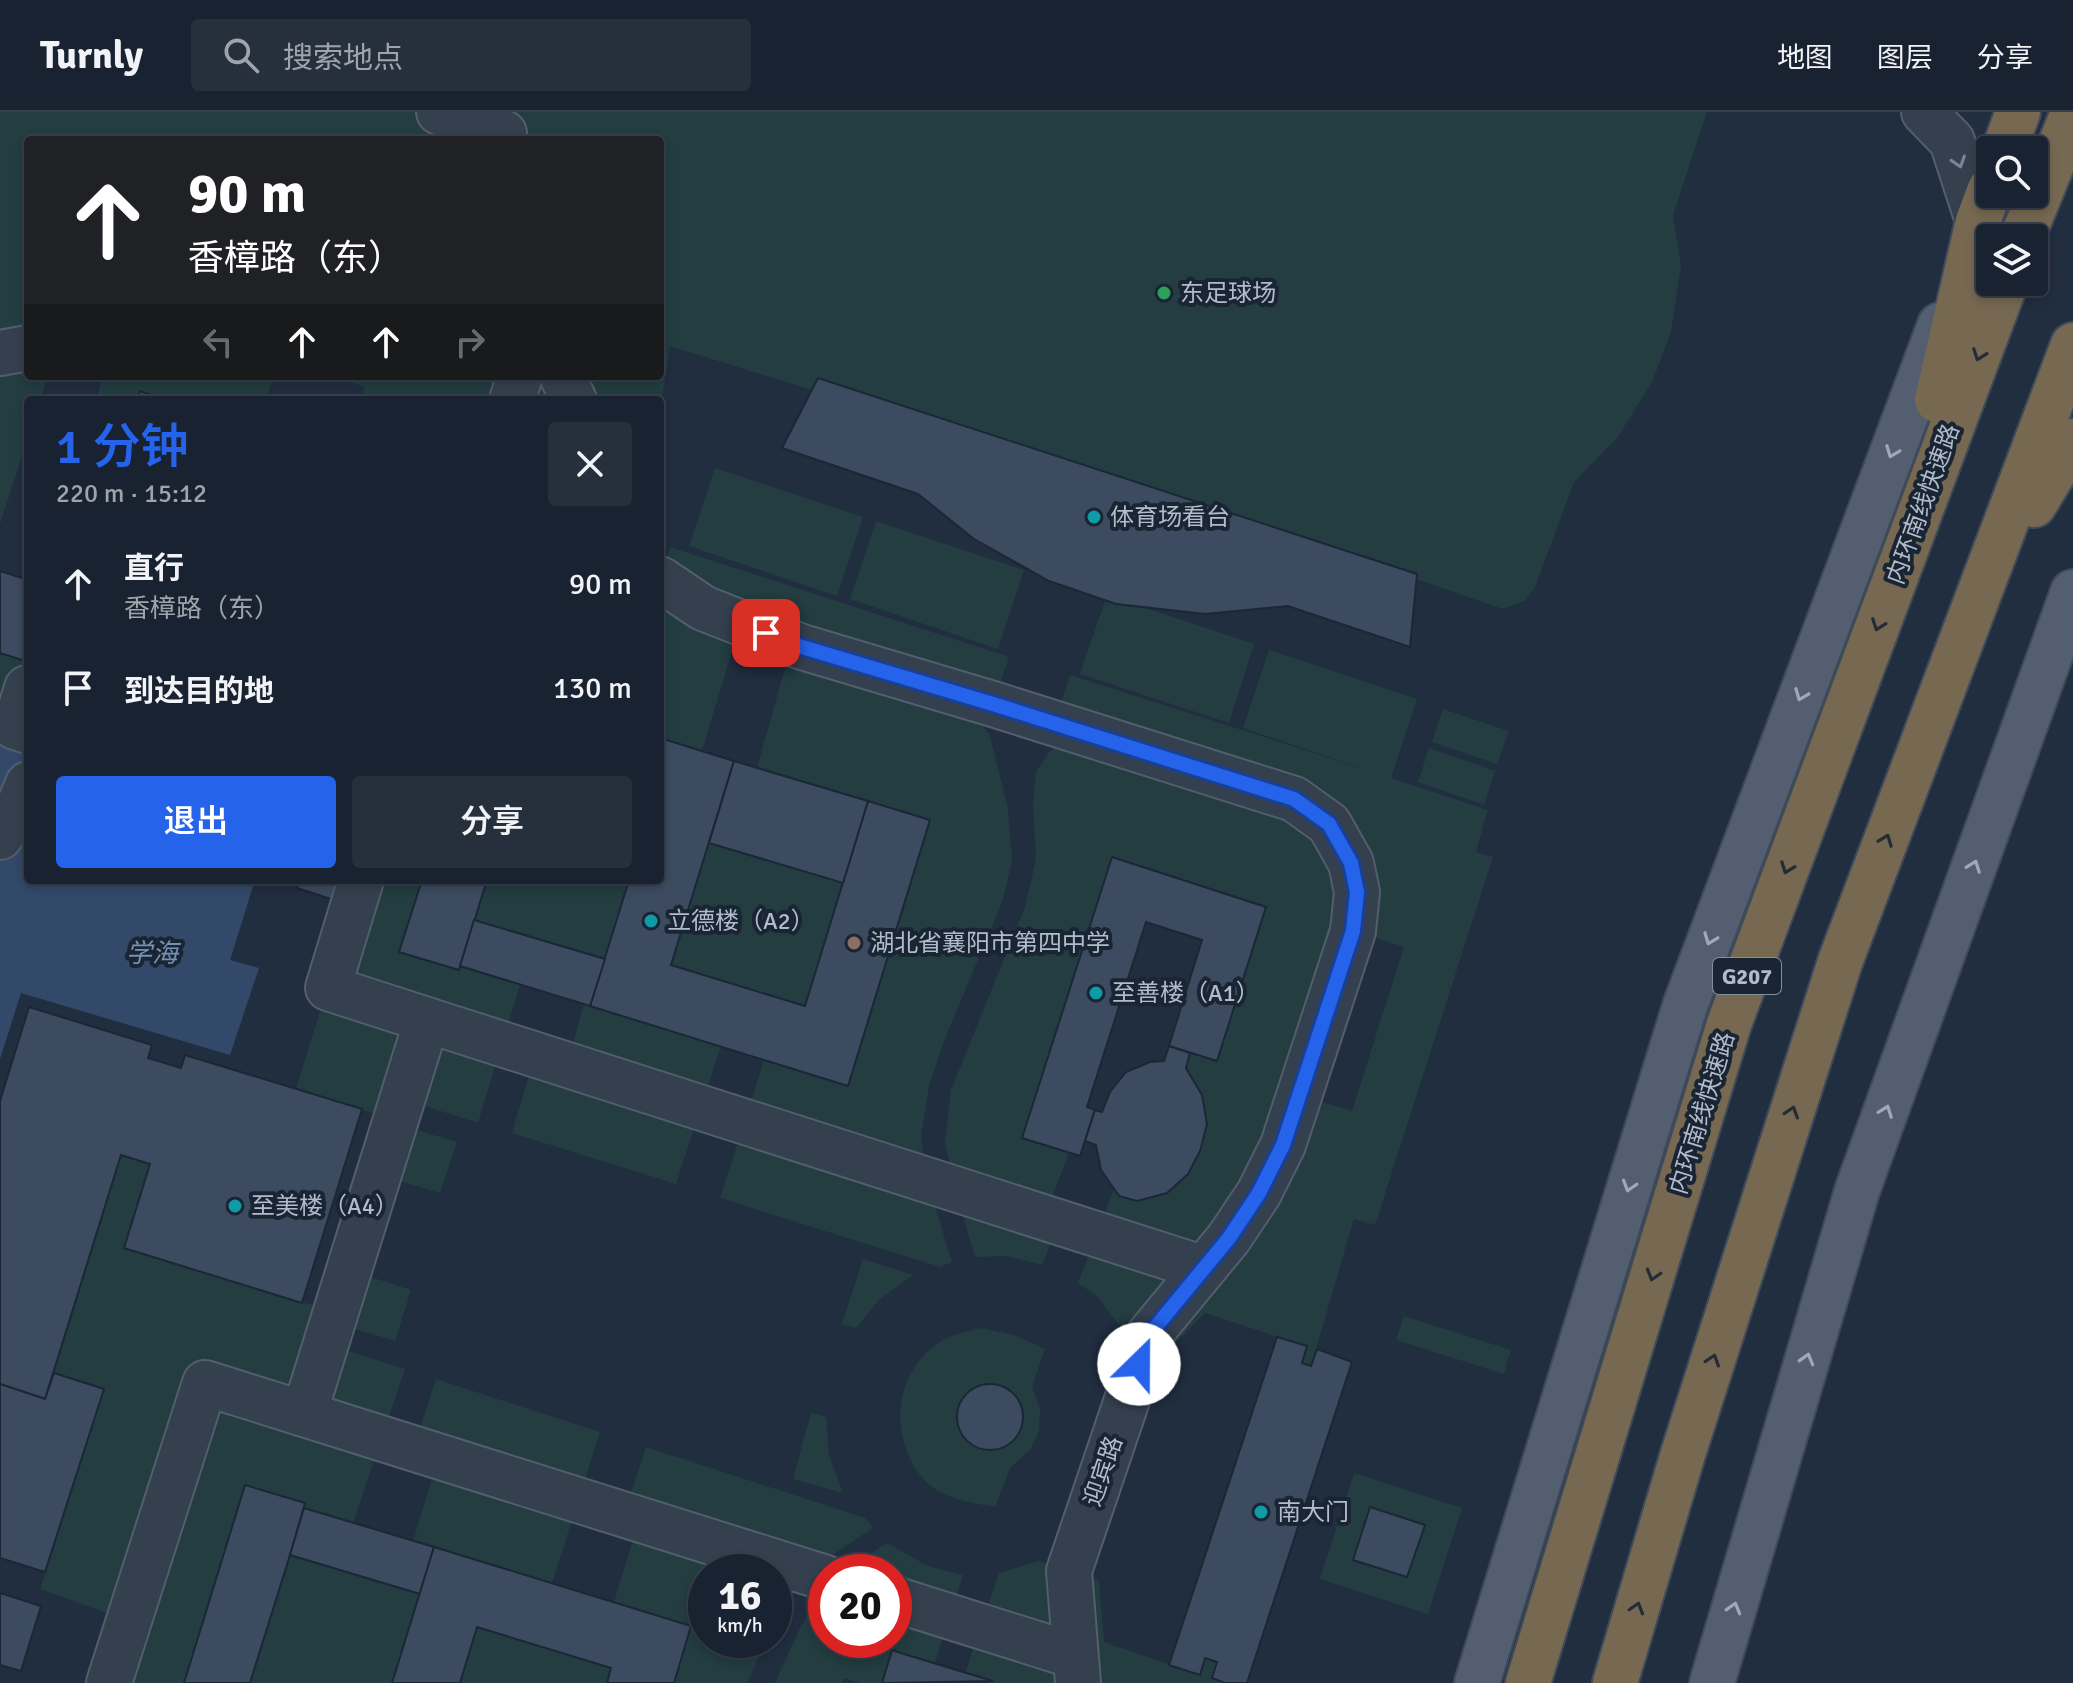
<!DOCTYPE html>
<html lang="zh">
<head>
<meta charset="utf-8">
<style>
	:root { --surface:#192230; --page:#262f3c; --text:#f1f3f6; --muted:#9fa4ab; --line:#373f4c; --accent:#2563eb }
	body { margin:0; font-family:Signika,"Noto Sans SC",sans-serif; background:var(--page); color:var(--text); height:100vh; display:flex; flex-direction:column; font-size:30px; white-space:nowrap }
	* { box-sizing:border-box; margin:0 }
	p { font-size:26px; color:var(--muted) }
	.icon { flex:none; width:44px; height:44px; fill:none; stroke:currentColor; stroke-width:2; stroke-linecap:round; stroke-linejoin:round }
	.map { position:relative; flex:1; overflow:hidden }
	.details { position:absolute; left:24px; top:284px; width:640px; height:488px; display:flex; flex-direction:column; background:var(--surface); border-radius:8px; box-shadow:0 4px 12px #0003,0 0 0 2px var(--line) }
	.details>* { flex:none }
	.top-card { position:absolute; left:24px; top:24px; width:640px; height:244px; border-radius:8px; box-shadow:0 4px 12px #0003,0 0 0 2px var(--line); background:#202124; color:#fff; overflow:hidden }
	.controls { position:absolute; left:1976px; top:24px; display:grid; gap:16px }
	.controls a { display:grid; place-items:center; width:72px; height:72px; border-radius:8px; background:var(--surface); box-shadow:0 4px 12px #0003,0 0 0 2px var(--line); font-size:40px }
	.speed { position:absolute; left:688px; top:1442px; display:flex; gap:16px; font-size:40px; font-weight:700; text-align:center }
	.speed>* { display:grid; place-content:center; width:104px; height:104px; border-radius:50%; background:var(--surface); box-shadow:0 4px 12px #0003,0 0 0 2px var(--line); line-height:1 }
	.speed small { font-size:20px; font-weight:400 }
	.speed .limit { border:12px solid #d22; background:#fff; color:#111 }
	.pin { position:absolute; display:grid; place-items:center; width:68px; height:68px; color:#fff; margin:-34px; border-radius:16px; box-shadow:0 4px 12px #0006 }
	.me { position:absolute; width:88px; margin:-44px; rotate:23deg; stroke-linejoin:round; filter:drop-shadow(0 0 6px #0008) }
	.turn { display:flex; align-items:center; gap:28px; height:168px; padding:0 32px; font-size:36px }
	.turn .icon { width:104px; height:104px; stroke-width:2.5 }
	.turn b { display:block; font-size:56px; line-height:68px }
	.lanes { display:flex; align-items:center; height:76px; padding:0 32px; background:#0003; justify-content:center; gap:40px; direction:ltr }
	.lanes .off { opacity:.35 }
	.round { display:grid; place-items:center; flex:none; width:84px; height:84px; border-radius:8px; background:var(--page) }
	.overview { display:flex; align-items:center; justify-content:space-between; height:136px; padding:0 32px }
	h1 { font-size:48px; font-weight:600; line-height:60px; color:var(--accent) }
	.action { display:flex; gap:16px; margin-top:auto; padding:16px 32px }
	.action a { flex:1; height:92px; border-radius:8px; background:var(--accent); color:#fff; font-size:32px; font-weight:600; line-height:92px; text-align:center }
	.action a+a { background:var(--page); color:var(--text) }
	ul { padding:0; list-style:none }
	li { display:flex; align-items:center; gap:24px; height:104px; padding:0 32px }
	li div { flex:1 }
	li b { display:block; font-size:30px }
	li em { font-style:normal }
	header { display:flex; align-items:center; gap:48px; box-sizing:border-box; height:112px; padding:0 40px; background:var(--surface); border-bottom:2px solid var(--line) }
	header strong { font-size:38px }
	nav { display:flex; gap:44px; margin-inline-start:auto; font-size:28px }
	.search { width:560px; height:72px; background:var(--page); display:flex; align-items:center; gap:20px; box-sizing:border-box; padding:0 28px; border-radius:8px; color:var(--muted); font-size:30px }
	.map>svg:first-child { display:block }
	.green { fill:#233d41; fill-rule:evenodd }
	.water { fill:#334969 }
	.building { fill:#3d4b60; stroke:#1c2736; stroke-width:2 }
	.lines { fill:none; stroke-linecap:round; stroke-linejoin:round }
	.minor-casing { stroke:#535e6d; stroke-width:48 }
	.major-casing { stroke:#3e4958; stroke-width:48 }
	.highway-casing { stroke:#404b5a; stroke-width:48 }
	.minor { stroke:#35404f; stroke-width:44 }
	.major { stroke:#535f70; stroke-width:44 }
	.highway { stroke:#766851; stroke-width:44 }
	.oneway { stroke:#798493 }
	.oneway2 { stroke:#232c37 }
	.oneway3 { stroke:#9ea9b9 }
	.route-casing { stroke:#184099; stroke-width:20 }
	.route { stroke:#2563eb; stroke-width:14 }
	.leisure-dot { fill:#2e9e5b; stroke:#1a2534; stroke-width:3 }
	.culture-dot { fill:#0f9aa8; stroke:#1a2534; stroke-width:3 }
	.education-dot { fill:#8d6e63; stroke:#1a2534; stroke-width:3 }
	.labels { text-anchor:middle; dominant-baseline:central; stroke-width:8; stroke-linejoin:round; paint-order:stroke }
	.shield { fill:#1a2534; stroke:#848e9e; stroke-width:2 }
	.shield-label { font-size:22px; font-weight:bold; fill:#b1bbcb }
	.poi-label { font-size:24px; fill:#b1bbcb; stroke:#1a2534; text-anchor:start }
	.street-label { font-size:24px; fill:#b1bbcb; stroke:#1a2534 }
	.water-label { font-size:26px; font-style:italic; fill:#7591b5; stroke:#1a2534 }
</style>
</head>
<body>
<header>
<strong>Turnly</strong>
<div class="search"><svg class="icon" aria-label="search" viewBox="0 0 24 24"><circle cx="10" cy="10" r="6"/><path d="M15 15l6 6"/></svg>搜索地点</div>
<nav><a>地图</a><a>图层</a><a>分享</a></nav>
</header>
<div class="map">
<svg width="2073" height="1571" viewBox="0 0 2073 1571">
	<rect width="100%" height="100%" fill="#212e40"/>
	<g class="green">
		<path d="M0,0H1707L1673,103L1681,154L1671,220L1653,268L1618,325L1574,370L1535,475L1526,488L1503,497L1416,467V462L819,267L812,278L670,234L660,299V288H361L365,275L336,265L660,264V28H28V264H48L40,288H28V326L0,412Z"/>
		<path d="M103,264H274L266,288H167L141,279L137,288H96Z"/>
		<path d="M715,356L863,405L837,484L689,434Z"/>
		<path d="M876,409L1024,458L998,537L850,487Z"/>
		<path d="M670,435L1009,545L993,592L966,586L990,624L1008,696L1012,749L1003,788L944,929L929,974L921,1025L927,1068L952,1150L940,1155L720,1086L764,948L848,973L930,708L757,656L792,531L740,512L702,639L660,626V466Z"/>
		<path d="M1107,483L1254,532L1229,611L1080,562Z"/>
		<path d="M1269,538L1417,587L1391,666L1488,698L1476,740L1493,745L1375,1113L1354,1107L1311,1254L1302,1251L1306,1234L1205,1201L1175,1231L1118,1212L1097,1184L1078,1171L1114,1077L1119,1084L1167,1081L1188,1062L1200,1039L1207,1012L1202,983L1186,956L1190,941L1217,949L1266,794L1112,746L1022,1025L1069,1040L1045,1105L1059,1110L1042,1153L1007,1144L975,1145L955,1077L945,1029L951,978L1025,795L1036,747L1033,693L1036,660L1049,640L1079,620L1054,611L1070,563L1374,660L1243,616ZM1353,819L1404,835L1352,999L1299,983Z"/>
		<path d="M0,541L28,550V572L0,619Z"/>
		<path d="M1443,597L1509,619L1497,652L1432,630Z"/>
		<path d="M1429,636L1495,659L1484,693L1418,670Z"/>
		<path d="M709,731L843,771L805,894L671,853Z"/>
		<path d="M341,768H422L400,840L458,858L460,854L520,873L478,1011L403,987L396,1008L296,977L352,795Z"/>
		<path d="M487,768H629L605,847L474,808Z"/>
		<path d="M584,892L721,934L676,1072L512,1021L535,943L567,952Z"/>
		<path d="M417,1018L457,1030L440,1081L400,1069Z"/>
		<path d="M121,1043L150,1052L125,1136L336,1200L326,1232L405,1257L353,1411L304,1396L305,1391L184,1571H109L129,1509L40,1477L104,1278L54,1261Z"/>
		<path d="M863,1147L913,1163L880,1187L856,1216L842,1212Z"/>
		<path d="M371,1165L411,1178L395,1229L355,1217Z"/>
		<path d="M1404,1204L1511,1238L1504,1262L1396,1228Z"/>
		<path d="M981,1216L1015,1223L1045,1237L1032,1275L1040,1296L1039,1319L1030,1338L1010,1356L995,1395C973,1391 943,1387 926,1370C886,1328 893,1255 945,1227C955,1221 969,1219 981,1216Z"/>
		<path d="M436,1267L600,1320L552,1471L413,1429L439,1345L413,1337Z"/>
		<path d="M811,1301L826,1305L829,1343L843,1381L793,1367Z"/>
		<path d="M646,1335L865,1406L873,1416L807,1460L774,1513V1460H706V1528H767L747,1571H674L691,1514L614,1490L639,1408L624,1403Z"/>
		<path d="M1354,1361L1462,1396L1428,1502L1320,1467Z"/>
		<path d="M887,1431L928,1454L963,1463L935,1551L893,1538L882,1571H861L844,1566L842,1571H775L801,1514L826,1475V1528H894V1460H842Z"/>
		<path d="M290,1443L420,1482L392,1571H250Z"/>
		<path d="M1039,1449L1099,1469L1104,1530L1200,1563L1205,1546L1217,1550L1212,1566L1225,1571H992L965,1561L999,1461Z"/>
		<path d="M477,1515L611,1556L607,1571H460Z"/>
	</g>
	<path class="water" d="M0,619H28V768H255L230,848L259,856L230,943L21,881L0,947Z"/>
	<g class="building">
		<path d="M818,266L1417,462L1410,535L1288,494L1205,502L1116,492L1049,469L974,427L918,382L782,336Z"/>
		<path d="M140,279L167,288H137Z"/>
		<path d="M0,459L28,468V550L0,541Z"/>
		<path d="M660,626L734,649L671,853L805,894L868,689L930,708L848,974L590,894L629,768H660Z"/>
		<path d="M734,649L868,689L843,771L709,731Z"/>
		<path d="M1112,745L1266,795L1217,949L1169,934L1202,828L1146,810L1087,995L1095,998L1080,1044L1022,1026Z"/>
		<path d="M300,768H341L334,788L297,776Z"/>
		<path d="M422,768H487L459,858L399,840Z"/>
		<path d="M474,808L605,847L590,894L460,854Z"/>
		<path d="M29,895L152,933L148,946L181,956L185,943L362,997L302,1191L124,1136L150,1052L121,1043L45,1287L0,1272V989Z"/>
		<path d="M1169,934L1190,941L1186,956L1202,983L1207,1012L1200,1039L1188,1062L1167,1081L1137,1089L1119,1084L1101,1058L1096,1033L1085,1029L1095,998L1102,1000L1110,980L1126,960L1150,950L1164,949Z"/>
		<path d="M1277,1225L1307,1234L1302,1251L1311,1254L1317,1237L1352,1250L1247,1571H1225L1212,1566L1217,1550L1205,1546L1200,1563L1169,1553Z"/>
		<path d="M54,1261L104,1277L45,1460L0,1446V1272L45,1287Z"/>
		<circle cx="990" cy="1305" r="33"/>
		<path d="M245,1373L305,1391L290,1443L250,1571H184Z"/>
		<path d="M1370,1395L1425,1413L1407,1465L1353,1448Z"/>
		<path d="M304,1396L434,1435L420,1482L290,1443Z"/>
		<path d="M434,1435L691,1514L674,1571H607L611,1556L477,1515L460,1571H392Z"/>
		<path d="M0,1481L41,1494L21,1559L0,1553Z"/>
		<path d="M892,1538L904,1542L993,1569L882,1571Z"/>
	</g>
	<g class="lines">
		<defs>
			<g id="minor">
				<path d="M439,0L504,21"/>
				<path d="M1924,0L1952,29L1978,109"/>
				<path d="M0,241L28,236"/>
				<path d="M562,264L574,288"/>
				<path d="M512,288L520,264"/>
				<path d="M660,467L703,496L802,535L993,592L1294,687L1329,712L1351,751L1357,780L1353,819L1283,1033L1259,1081L1229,1126L1149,1223L1069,1459L1078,1571"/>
				<path d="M27,576L15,615L28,619"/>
				<path d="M0,725L15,703L28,672"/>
				<path d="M427,908L1202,1156"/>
				<path d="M304,1302L826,1466"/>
				<path d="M894,1487L1075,1544"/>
				<path d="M109,1571L205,1271L304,1302L427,908L328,876L361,768"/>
			</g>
			<g id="major">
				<path d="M1477,1571L1685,894L1940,213"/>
				<path d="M1712,1571L1857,1079L2073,480"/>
			</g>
			<g id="highway">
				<path d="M2004,38L2018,0"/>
				<path d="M2022,126L2073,1"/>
				<path d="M1937,288L1978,109L1990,77"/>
				<path d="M2034,393L2073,329"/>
				<path d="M1528,1571L1729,912L2006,170"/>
				<path d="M1615,1571L1682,1345L1840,850L2073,233"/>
			</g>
		</defs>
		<use href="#minor" class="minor-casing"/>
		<use href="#major" class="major-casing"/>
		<use href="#highway" class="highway-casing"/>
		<use href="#minor" class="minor"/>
		<use href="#major" class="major"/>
		<use href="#highway" class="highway"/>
	</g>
	<defs><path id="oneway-chevron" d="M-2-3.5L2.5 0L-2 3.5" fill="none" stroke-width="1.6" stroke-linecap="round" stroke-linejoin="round" transform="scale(2)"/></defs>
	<use class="oneway" href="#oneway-chevron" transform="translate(1959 50) rotate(72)"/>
	<g class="oneway2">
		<use href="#oneway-chevron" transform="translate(1979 243) rotate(110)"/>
		<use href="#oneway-chevron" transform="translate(1878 513) rotate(110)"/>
		<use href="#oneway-chevron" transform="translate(1886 728) rotate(-69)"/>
		<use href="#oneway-chevron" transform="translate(1787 756) rotate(110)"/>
		<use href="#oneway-chevron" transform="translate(1792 1000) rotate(-72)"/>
		<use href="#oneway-chevron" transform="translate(1653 1163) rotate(107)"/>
		<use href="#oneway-chevron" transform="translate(1713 1248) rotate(-72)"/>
		<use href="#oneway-chevron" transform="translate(1637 1496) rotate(-73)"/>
	</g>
	<g class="oneway3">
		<use href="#oneway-chevron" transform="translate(1892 340) rotate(111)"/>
		<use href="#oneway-chevron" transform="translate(1801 583) rotate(111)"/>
		<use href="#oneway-chevron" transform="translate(1974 754) rotate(-70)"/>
		<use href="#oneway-chevron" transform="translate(1710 827) rotate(111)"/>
		<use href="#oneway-chevron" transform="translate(1886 999) rotate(-70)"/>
		<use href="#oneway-chevron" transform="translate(1629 1074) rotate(107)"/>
		<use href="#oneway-chevron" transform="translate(1807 1247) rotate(-74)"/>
		<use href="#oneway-chevron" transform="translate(1734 1496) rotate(-74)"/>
	</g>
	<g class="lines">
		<defs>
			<path id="route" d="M766,521L802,535L993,592L1294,687L1329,712L1351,751L1357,780L1353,819L1283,1033L1259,1081L1229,1126L1149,1223L1139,1252"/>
		</defs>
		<use href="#route" class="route-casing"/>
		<use href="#route" class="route"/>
	</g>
	<circle class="leisure-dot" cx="1164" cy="181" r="8"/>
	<g class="culture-dot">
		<circle cx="1094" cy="405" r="8"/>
		<circle cx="651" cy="809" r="8"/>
		<circle cx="1096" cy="881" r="8"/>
		<circle cx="235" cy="1094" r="8"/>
		<circle cx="1261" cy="1400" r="8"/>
	</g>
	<circle class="education-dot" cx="854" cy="831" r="8"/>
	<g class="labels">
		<rect class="shield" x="1713" y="846" width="68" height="36" rx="6"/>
		<g class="shield-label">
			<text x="1747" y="864">G207</text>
		</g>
		<g class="poi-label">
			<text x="1180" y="181">东足球场</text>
			<text x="1110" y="405">体育场看台</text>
			<text x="667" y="809">立德楼（A2）</text>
			<text x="870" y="831">湖北省襄阳市第四中学</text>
			<text x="1112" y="881">至善楼（A1）</text>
			<text x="251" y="1094">至美楼（A4）</text>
			<text x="1277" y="1400">南大门</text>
		</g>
		<g class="street-label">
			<text transform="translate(1923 392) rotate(-70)">内环南线快速路</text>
			<text transform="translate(1702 1001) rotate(-73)">内环南线快速路</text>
			<text transform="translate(1103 1359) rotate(-71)">迎宾路</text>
		</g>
		<g class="water-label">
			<text x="152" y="842">学海</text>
		</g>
	</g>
</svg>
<div class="controls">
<a><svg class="icon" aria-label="search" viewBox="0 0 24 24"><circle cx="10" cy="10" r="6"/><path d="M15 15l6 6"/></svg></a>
<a><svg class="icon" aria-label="layers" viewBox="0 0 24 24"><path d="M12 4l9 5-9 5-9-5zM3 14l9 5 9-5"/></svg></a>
</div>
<div class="speed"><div>16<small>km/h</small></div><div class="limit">20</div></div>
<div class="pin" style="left:766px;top:521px;background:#d93025"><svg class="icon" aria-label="arrive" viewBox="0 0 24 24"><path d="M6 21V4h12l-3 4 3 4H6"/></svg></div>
<svg class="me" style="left:1139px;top:1252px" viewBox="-20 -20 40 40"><circle r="19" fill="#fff"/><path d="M0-13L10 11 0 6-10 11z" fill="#2563eb"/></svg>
<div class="top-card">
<div class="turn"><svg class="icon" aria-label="ahead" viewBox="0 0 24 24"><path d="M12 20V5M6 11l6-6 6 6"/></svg><div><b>90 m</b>香樟路（东）</div></div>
<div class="lanes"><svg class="icon off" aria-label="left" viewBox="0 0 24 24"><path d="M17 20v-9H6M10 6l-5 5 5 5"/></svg><svg class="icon" aria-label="ahead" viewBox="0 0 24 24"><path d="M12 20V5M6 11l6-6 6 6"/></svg><svg class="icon" aria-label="ahead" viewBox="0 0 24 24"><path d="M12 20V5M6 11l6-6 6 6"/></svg><svg class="icon off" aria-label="right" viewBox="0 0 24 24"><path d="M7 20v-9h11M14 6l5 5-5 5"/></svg></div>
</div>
<section class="details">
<div class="overview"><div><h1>1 分钟</h1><p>220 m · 15:12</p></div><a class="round"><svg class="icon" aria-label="close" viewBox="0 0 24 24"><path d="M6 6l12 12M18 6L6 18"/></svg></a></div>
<ul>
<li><svg class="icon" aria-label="ahead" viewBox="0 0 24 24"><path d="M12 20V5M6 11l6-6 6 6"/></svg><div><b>直行</b><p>香樟路（东）</p></div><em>90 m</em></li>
<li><svg class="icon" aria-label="arrive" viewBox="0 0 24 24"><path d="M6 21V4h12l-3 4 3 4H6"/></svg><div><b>到达目的地</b></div><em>130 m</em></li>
</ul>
<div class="action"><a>退出</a><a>分享</a></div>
</section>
</div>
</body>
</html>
